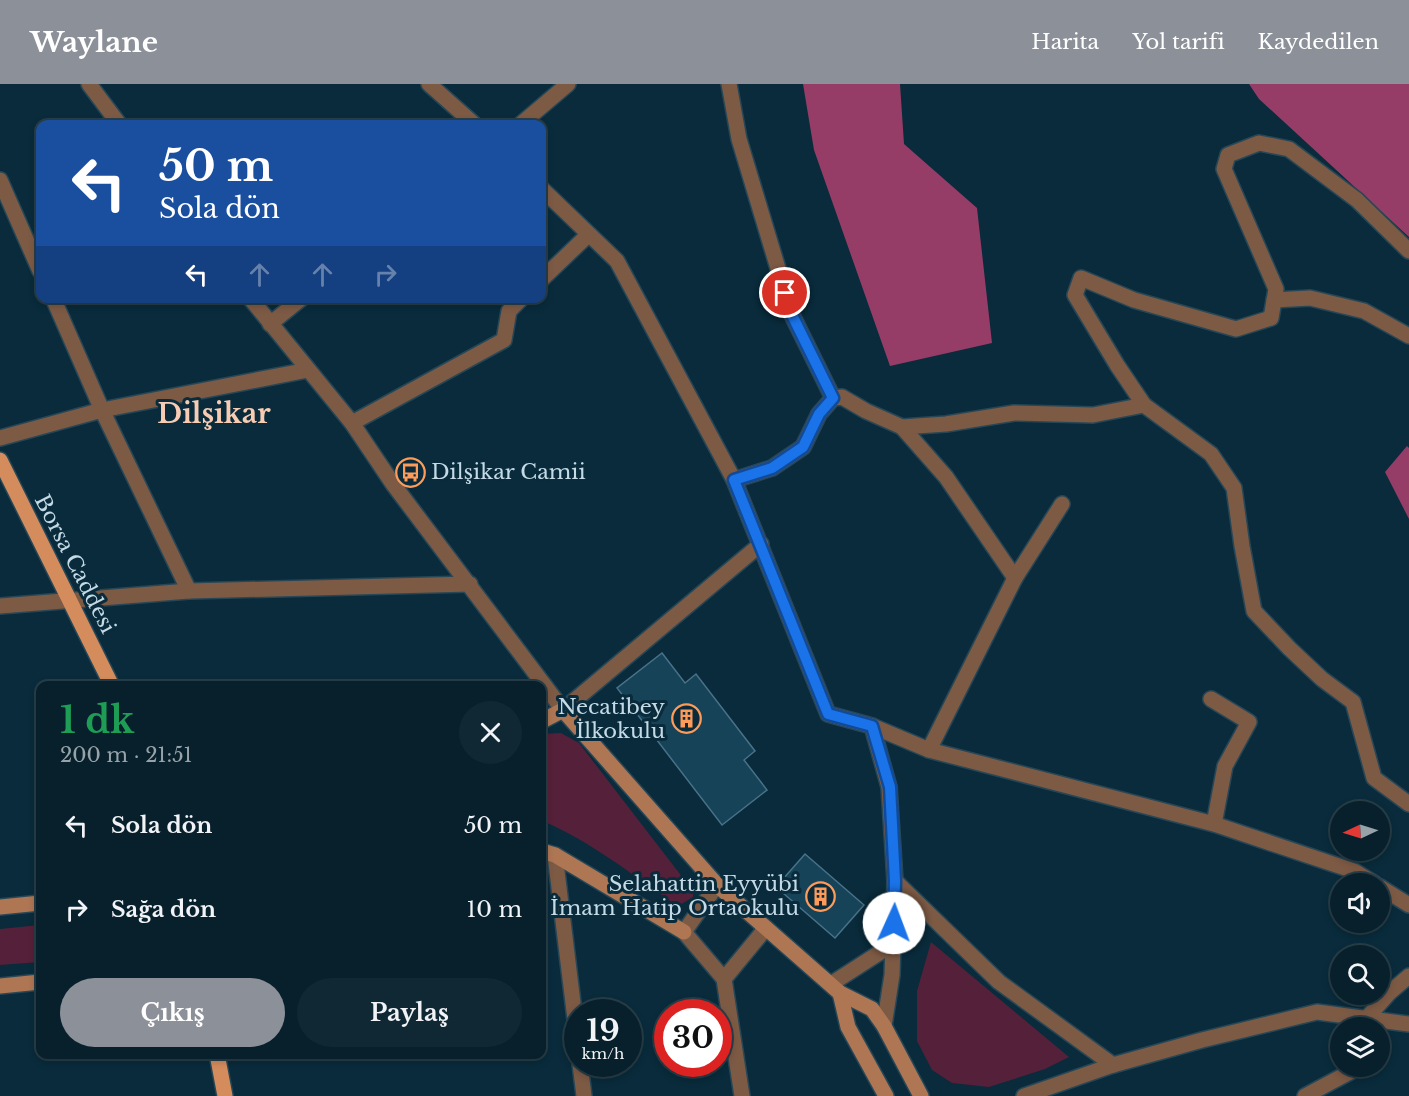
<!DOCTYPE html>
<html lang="tr">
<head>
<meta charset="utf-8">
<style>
	:root { --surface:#07202c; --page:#102834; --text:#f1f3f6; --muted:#98a3a9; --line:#283e48; --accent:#8c9099 }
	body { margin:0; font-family:"Libre Baskerville",serif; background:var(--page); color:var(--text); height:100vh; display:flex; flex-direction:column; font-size:22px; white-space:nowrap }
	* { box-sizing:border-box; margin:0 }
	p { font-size:20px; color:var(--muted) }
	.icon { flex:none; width:33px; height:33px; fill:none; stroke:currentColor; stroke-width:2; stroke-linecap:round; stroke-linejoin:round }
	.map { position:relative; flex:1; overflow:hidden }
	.drawer { position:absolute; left:36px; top:597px; width:510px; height:378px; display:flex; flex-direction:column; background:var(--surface); border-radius:12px; box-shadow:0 3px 9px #0003,0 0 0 2px var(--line) }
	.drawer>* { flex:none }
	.guide { position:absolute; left:36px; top:36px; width:510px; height:183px; border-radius:12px; box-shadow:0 3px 9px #0003,0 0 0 2px var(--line); background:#1a4fa0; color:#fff; overflow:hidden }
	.needle { width:39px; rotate:266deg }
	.buttons { position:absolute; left:1330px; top:717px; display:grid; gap:12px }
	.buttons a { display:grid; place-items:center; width:60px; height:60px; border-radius:50%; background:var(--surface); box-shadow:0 3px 9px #0003,0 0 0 2px var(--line); font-size:30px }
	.speed { position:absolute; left:564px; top:915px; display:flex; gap:12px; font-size:30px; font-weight:700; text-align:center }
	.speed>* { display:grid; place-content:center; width:78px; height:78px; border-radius:50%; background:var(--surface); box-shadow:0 3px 9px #0003,0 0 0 2px var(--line); line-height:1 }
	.speed small { font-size:15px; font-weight:400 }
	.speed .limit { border:9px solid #d22; background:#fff; color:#111 }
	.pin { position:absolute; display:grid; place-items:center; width:51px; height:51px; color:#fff; margin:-26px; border:3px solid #fff; border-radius:50%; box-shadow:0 2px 6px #0007 }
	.me { position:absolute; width:66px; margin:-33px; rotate:2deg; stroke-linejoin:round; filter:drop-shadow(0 0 4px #0008) }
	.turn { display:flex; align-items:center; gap:21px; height:126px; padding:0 24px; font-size:27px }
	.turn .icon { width:78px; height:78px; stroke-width:2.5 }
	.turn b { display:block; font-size:42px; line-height:51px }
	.lanes { display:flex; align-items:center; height:57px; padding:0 24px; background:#0003; justify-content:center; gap:30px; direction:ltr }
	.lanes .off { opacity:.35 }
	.round { display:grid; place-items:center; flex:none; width:63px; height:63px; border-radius:32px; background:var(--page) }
	.headline { display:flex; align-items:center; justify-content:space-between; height:102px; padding:0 24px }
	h1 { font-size:36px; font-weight:700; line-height:45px; color:#1e9e55 }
	.button { display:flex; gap:12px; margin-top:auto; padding:12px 24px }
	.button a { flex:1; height:69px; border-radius:36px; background:var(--accent); color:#fff; font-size:24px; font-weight:700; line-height:69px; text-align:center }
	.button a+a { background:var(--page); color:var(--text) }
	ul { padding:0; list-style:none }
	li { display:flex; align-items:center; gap:18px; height:84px; padding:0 24px }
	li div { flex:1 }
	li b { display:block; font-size:22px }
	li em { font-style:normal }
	header { display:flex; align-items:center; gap:36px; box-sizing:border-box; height:84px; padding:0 30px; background:var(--accent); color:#fff }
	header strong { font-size:28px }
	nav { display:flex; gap:33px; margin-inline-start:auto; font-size:21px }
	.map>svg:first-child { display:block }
	.green { fill:#552039 }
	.forest { fill:#953d67 }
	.building { fill:#174358; stroke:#487289; stroke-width:1.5 }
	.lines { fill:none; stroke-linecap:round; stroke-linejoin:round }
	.minor-casing { stroke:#274757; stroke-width:18 }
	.tertiary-casing { stroke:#274757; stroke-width:18 }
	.secondary-casing { stroke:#274757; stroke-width:18 }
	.primary-casing { stroke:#274757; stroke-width:18 }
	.minor { stroke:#7d5a44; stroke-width:15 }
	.tertiary { stroke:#7d5a44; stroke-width:15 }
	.secondary { stroke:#ae7653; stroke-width:15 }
	.primary { stroke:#d48c5d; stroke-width:15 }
	.route-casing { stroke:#114b97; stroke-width:15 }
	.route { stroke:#1a73e8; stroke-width:10 }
	.labels { text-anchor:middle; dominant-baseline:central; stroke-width:6; stroke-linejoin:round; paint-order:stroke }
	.poi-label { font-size:21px; fill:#c4dae7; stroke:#092b3b; text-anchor:end }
	.street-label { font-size:21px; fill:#c4dae7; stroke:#092b3b }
	.district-label { font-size:27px; font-weight:bold; fill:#f7ccb2; stroke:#092b3b }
</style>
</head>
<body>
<header>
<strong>Waylane</strong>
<nav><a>Harita</a><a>Yol tarifi</a><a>Kaydedilen</a></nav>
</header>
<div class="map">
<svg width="1409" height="1012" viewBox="0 0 1409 1012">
	<rect width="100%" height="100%" fill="#092b3b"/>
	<g class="green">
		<path d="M561,649L579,659L693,807V813L678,822C636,794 588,755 542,737V650Z"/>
		<path d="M40,841V878L0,881V845Z"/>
		<path d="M931,858L1069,973L1045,985L989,1003L952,999L932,986L917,957V907Z"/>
	</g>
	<g class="forest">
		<path d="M803,0H900L904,60L977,124L992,259L890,282L814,66Z"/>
		<path d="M1249,0H1409V153L1259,15Z"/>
		<path d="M1407,362L1409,364V435L1385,388Z"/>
	</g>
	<g class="building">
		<path d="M662,569L685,599L696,590L755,667L744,676L767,706L722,741L617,604Z"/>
		<path d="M805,770L864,821L835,854L776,803Z"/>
	</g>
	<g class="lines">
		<defs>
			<g id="minor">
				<path d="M429,0L474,40"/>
				<path d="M729,0L739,55L792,231L833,314"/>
				<path d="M521,40L568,0"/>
				<path d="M0,96L40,187"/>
				<path d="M542,105L617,177L734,396L828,630L872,642L889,703L895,797L892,891L884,942"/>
				<path d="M1409,167L1357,116L1289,65L1259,59L1228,71L1224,85L1276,205L1271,234L1236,245L1134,216L1081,194L1075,211L1117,281L1144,321L1211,370L1234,404L1242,462L1254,527L1289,564L1322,595L1353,618L1374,694L1409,720"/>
				<path d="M542,195L588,151"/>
				<path d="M53,214L102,326L189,507"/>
				<path d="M1274,216L1310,214L1364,227L1409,252"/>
				<path d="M270,240L302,214"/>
				<path d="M352,339L504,256L509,227L522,214"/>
				<path d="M902,343L946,393L1015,494"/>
				<path d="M0,354L102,326L308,286"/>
				<path d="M734,396L772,384L803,363L819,330L833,314L842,313L866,327L902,343L946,340L1014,329L1093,331L1144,321"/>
				<path d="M0,522L189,507L470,500"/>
				<path d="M1211,615L1249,638L1225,682L1214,740"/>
				<path d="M563,626L761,460"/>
				<path d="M872,642L929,666L1214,740L1354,787L1375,800"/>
				<path d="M929,666L1015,494L1062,420"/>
				<path d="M555,771L578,960"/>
				<path d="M895,797L999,898L1113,981"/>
				<path d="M717,801L684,848L724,895"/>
				<path d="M1380,803L1409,821"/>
				<path d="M724,895L742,1012"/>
				<path d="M724,895L766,844"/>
				<path d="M831,900L893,860"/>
				<path d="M580,980L584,1012"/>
				<path d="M1305,1012L1350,988L1351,982"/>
			</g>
			<g id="tertiary">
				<path d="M89,0L119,40"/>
				<path d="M250,214L352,339L393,400L563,626"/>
				<path d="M1366,935L1389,909L1409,892"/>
				<path d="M1024,1012L1113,981L1202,956L1317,928L1409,940"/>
			</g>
			<g id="secondary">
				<path d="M542,637L563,626L717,801L840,909L872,925L884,942L921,1012"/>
				<path d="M542,767L555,771L684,848"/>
				<path d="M0,823L40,819"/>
				<path d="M0,902L40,898"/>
				<path d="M840,909L848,943L886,1012"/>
			</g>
			<g id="primary">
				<path d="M0,376L112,602"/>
				<path d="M217,970L225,1012"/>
			</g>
		</defs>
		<use href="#minor" class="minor-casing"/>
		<use href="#tertiary" class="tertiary-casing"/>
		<use href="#secondary" class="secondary-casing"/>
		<use href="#primary" class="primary-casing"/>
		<use href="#minor" class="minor"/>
		<use href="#tertiary" class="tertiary"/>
		<use href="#secondary" class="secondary"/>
		<use href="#primary" class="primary"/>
	</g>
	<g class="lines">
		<defs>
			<path id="route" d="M785,209L792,231L833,314L819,330L803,363L772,384L734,396L828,630L872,642L890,703L895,797L894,839"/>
		</defs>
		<use href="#route" class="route-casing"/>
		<use href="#route" class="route"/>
	</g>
	<defs>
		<symbol id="bus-ring" viewBox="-11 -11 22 22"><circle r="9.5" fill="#092b3b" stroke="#fe9b58" stroke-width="1.5"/><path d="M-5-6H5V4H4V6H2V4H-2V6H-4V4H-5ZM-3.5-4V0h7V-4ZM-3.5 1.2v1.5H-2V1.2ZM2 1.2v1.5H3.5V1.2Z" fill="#fe9b58"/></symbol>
		<symbol id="building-ring" viewBox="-11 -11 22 22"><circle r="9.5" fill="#092b3b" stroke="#fe9b58" stroke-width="1.5"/><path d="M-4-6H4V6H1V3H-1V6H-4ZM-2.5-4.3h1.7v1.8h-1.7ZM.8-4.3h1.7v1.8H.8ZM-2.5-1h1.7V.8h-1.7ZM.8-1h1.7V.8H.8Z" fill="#fe9b58"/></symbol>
	</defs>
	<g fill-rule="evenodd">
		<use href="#bus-ring" x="394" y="372" width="33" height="33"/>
		<use href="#building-ring" x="670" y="618" width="33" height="33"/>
		<use href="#building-ring" x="804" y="796" width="33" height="33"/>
	</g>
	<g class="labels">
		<g class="poi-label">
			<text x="431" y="388" text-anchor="start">Dilşikar Camii</text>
			<text x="665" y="623">Necatibey<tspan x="665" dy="24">İlkokulu</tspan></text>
			<text x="799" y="800">Selahattin Eyyübi<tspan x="799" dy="24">İmam Hatip Ortaokulu</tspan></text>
		</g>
		<g class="street-label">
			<text transform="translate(75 480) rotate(63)">Borsa Caddesi</text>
		</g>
		<g class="district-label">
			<text x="214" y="329">Dilşikar</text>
		</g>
	</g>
</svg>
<div class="buttons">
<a><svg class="needle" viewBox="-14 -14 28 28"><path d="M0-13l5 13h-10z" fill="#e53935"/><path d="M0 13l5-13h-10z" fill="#98a3a9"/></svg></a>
<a><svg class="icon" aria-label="sound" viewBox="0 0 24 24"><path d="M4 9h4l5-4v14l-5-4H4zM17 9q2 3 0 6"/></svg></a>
<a><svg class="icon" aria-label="search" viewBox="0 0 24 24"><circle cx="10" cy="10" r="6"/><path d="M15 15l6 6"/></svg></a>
<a><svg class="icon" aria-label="layers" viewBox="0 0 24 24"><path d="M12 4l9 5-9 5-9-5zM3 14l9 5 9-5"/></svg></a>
</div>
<div class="speed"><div>19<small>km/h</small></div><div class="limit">30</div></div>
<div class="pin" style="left:785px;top:209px;background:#d93025"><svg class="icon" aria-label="arrive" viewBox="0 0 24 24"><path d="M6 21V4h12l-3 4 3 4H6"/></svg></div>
<svg class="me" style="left:894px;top:839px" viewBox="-20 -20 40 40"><circle r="19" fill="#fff"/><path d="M0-13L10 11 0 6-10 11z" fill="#1a73e8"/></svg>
<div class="guide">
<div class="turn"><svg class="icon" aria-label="left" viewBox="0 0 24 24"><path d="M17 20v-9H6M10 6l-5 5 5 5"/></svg><div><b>50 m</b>Sola dön</div></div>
<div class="lanes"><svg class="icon" aria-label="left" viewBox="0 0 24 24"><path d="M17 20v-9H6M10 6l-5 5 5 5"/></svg><svg class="icon off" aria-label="ahead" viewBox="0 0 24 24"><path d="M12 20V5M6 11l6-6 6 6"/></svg><svg class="icon off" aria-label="ahead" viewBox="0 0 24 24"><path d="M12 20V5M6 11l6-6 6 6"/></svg><svg class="icon off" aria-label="right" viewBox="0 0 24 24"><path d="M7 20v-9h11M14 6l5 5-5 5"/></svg></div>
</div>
<section class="drawer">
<div class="headline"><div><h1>1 dk</h1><p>200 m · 21:51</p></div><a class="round"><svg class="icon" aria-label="close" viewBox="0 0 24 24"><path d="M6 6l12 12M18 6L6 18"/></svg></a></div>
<ul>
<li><svg class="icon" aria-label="left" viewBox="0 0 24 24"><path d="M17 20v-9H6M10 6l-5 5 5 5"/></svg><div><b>Sola dön</b></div><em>50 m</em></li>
<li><svg class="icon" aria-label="right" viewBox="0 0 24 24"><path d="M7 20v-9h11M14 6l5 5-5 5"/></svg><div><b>Sağa dön</b></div><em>10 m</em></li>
</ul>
<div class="button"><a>Çıkış</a><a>Paylaş</a></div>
</section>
</div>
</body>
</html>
